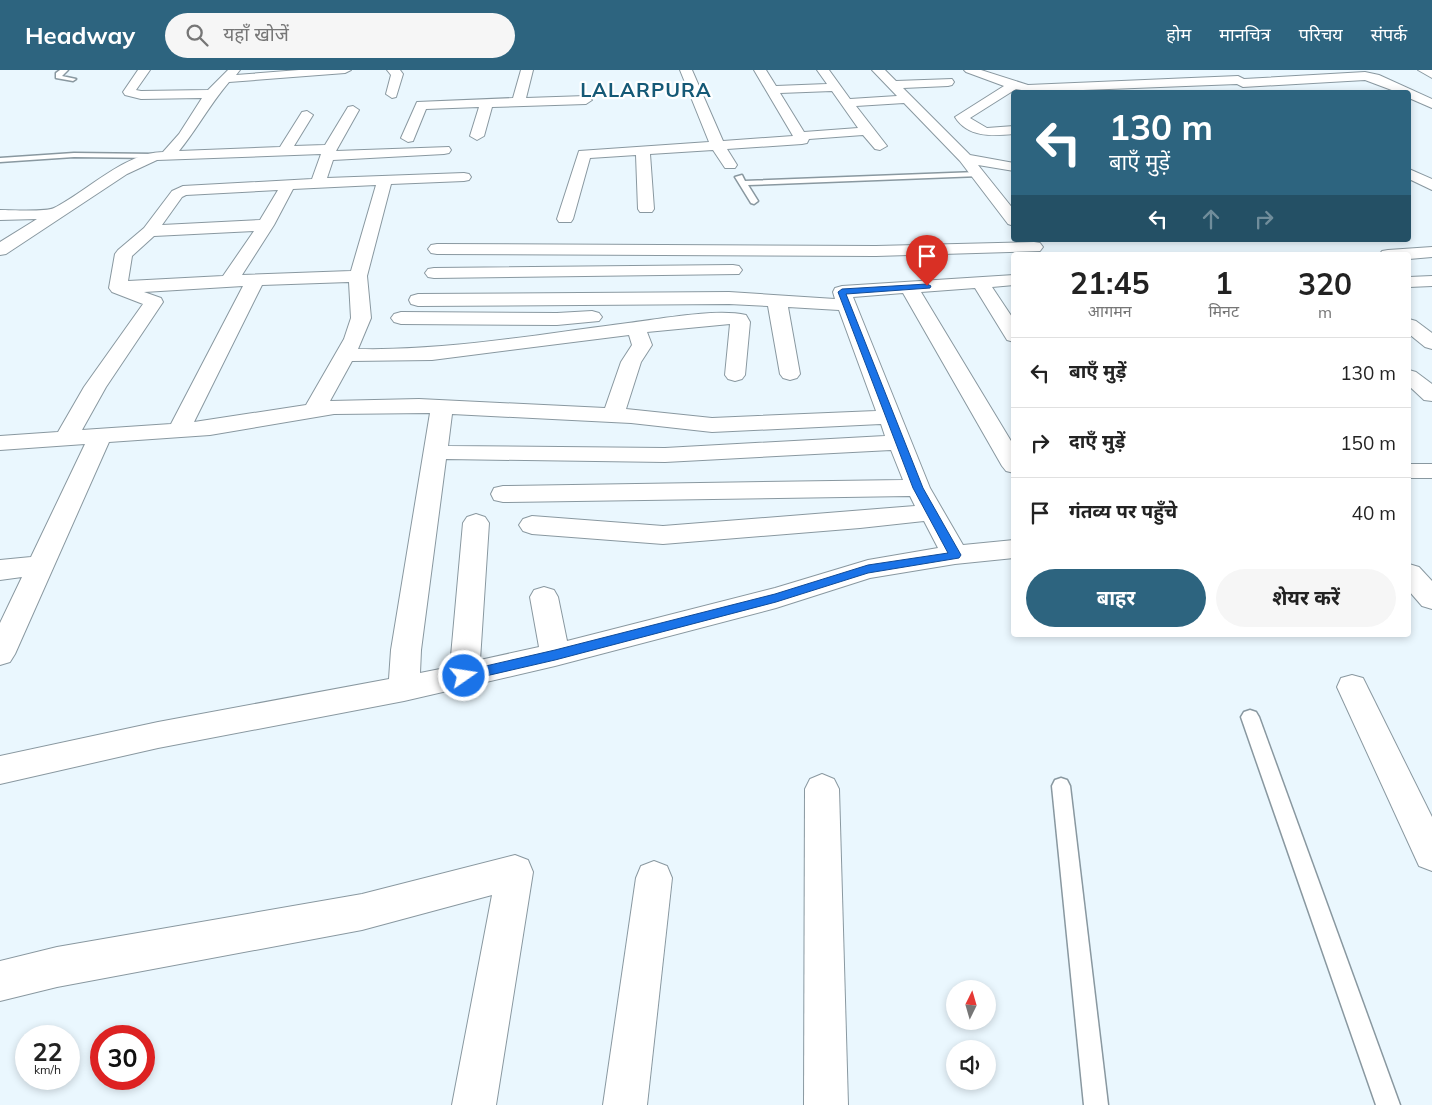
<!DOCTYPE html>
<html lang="hi">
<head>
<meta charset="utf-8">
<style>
	:root { --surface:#fff; --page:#f6f6f6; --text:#222; --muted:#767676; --line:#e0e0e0; --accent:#2d647f }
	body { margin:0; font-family:Mulish,"Noto Sans Devanagari",sans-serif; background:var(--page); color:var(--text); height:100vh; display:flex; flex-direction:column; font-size:19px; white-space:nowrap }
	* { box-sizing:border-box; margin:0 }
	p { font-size:16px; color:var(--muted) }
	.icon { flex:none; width:28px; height:28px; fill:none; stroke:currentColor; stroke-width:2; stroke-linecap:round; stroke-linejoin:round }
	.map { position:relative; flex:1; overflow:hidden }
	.side { position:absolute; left:1011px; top:182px; width:400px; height:385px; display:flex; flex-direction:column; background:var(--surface); border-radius:5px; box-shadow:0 2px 8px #0003 }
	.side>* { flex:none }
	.guide { position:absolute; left:1011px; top:20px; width:400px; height:152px; border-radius:5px; box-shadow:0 2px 8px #0003; background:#2d647f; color:#fff; overflow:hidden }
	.needle { width:32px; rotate:5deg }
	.controls { position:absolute; left:946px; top:910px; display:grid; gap:10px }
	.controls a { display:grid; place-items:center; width:50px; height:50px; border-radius:50%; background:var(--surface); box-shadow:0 2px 8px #0003; font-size:25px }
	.speed { position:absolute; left:15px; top:955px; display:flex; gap:10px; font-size:25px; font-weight:700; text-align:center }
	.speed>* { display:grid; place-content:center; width:65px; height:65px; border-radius:50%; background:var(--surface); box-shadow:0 2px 8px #0003; line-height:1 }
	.speed small { font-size:12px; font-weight:400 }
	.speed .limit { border:8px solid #d22; background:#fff; color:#111 }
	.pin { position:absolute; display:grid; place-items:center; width:42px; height:42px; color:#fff; margin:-51px -21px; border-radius:50% 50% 50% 0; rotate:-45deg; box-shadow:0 0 5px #0007 }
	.pin .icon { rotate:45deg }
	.me { position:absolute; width:55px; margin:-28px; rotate:77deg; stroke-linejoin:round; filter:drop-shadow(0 0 4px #0008) }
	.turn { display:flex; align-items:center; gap:18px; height:105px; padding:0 15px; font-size:22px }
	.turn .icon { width:65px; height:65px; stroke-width:2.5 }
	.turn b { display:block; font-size:35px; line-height:42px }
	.lanes { display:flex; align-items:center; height:48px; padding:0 15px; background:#0003; justify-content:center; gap:25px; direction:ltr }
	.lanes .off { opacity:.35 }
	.eta { display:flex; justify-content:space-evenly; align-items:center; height:85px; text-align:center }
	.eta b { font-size:30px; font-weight:700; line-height:35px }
	.primary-button { display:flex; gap:10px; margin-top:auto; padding:10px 15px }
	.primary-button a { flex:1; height:58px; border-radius:30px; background:var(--accent); color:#fff; font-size:20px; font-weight:700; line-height:58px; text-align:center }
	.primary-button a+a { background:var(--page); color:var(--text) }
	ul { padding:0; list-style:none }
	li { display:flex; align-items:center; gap:15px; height:70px; padding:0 15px; border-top:1px solid var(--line) }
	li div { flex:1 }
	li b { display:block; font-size:19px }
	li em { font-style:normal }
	header { display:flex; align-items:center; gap:30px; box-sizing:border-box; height:70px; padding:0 25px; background:var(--accent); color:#fff }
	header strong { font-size:24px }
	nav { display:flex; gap:28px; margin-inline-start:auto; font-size:18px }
	.search { width:350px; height:45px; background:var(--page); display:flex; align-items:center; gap:12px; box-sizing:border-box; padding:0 18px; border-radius:28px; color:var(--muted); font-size:19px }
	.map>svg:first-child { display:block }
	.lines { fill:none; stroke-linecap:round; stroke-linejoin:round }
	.service-casing { stroke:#8998a0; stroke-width:3 }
	.minor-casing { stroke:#8998a0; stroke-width:2 }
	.service { fill:#fff; fill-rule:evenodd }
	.minor { fill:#fff; fill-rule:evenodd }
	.route { fill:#1a73e8; stroke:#114b97 }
	.labels { text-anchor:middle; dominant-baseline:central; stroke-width:4.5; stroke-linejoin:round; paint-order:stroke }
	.far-district-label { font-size:20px; font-weight:bold; letter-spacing:1px; fill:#155976; stroke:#fff }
</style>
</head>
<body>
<header>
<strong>Headway</strong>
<div class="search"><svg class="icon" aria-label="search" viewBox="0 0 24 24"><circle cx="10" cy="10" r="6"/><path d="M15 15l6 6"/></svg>यहाँ खोजें</div>
<nav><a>होम</a><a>मानचित्र</a><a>परिचय</a><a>संपर्क</a></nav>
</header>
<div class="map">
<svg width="1432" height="1035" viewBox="0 0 1432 1035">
	<rect width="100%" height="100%" fill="#eaf7fe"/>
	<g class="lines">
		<defs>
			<g id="service">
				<path d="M60,0H68L62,6L76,9L73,11L56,8V3Z"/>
				<path d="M74,83L155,84L159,86L155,88L74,87L0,92V88Z"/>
				<path d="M977,102L981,104L980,106L748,115L758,131L754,134L751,133L735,107L742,105L745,111Z"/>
				<path d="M1250,640L1256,642L1259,647L1400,1035H1376L1241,647L1244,642Z"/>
				<path d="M1061,708L1067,710L1070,716L1108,1035H1084L1052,716L1055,710Z"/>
			</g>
			<g id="minor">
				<path d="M138,0H150L136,20L141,21L208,20L228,0H240L236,5L299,0H351L345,3L229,12C210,34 197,59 179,81L280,77L302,42L307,41L313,45L294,76L325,75L348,37L353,36L359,40L336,81L449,77L451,80L449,83L444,84L333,90L327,108L464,103L469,104L471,107L469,110L464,111L391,114L367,206L371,248L358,279C449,281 539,264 628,253C660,249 717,238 746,245L750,252L745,305L742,309L735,311L728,309L725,305L730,254L647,262L652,275L641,292L626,339L712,348L876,341L839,240L788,237L800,304L797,308L790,310L783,308L780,304L768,236L729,234L418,236L411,234L409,230L411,226L418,224L729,222L835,229L833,222L835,218L842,216L1014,205V215L992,217L1014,250V272L1007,270L975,218L921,222L1014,376V403L1006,401L1002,396L903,223L853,227L930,418L963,475L1014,470V488L955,494L870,508L776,538L555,596L404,631L158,678L0,714V686L158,652L389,609L391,580L430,343L334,344L210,365L109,372L15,584L10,592L0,595V553L22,507L0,510V490L31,487L85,374L0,380V366L58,362L84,317L143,234L112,222L109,218L115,184L118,180L144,158L172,121L183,116L312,109L321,84L157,90L127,104L6,184L0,185V172L37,149L0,150V140C11,140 46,142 54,138C86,122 126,82 163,82L179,64L202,28L141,29L125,25L123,22ZM376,115L351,201L242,205L274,155L293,119ZM278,120L260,150L162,155L182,127L186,125ZM254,161L223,206L128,211L132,186L154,166ZM349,212L351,248L344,269L306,335L194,352L262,215ZM243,216L171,354L82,360L106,317L163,232L161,228L144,222ZM629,265L632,275L621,292L605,338L419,329L330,331L352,291L432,290ZM452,344L631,353L712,362L881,354L885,366L665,378L448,376ZM891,380L903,410L503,416L494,418L491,424L494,430L503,432L910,426L915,436L663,456L532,446L523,449L519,455L523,461L532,464L663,474L860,458L924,451L938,478L868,490L775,518L567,571L558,527L554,520L544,517L534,520L530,527L539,577L480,590L489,453L485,447L476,444L467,447L463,453L450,597L420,603L421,580L446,389L665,392Z"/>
				<path d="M387,0H400L403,4L396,27L392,28L386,24L391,5Z"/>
				<path d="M521,0H533L526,28L586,26L592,30L586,34L492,37L484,66L477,70L470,66L479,37L426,39L413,71L408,72L401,68L417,32L513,28Z"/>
				<path d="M680,0H692L723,71L793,66L754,0H766L776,16L827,14L817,0H829L850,29L897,26L872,0H885L896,11L952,9L954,12L952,15L948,16L903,18L970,85L1014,93V101L978,95L1014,140V156L1008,154L960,91L904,33L856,36L887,76L880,80L875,79L863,65L809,69L807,73L802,74L727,79L737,95L735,98H725L713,80L650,84L654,139L652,142H640L638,139L636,85L590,88L573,149L571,152H559L557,149L579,81L709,72ZM832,21L858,58L804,62L780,23Z"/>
				<path d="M964,0H981L1028,15L1238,6L1244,9L1365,2L1379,5L1432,29V38L1409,28V22H1397L1365,10L1243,17L1237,14L1032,22L1016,19L970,48L987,58L1014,56V64C993,66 968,68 955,47L1004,16L966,2Z"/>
				<path d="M1418,0H1432V8Z"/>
				<path d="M1409,99L1432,109V120L1409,109Z"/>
				<path d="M1034,172L1040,173L1043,177L1040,181L876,186L437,184L431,183L428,179L431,175L437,174L876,176Z"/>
				<path d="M1432,177V187L1409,189V185H1379L1382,181L1388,180Z"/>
				<path d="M733,195L739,196L742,200L739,204L434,208L428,207L425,203L428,199L434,198Z"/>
				<path d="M1432,206V216L1409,217V207Z"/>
				<path d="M592,241L599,243L602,247L599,251L557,255L401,254L394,252L391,248L394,244L401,242L557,243Z"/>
				<path d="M1409,249L1416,251L1432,263V279L1425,277L1409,264Z"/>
				<path d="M1409,300L1416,302L1432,314V331L1424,330L1409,316Z"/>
				<rect x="1409" y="394" width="23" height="14"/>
				<path d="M1409,494L1419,497L1432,511V539L1422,536L1409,521Z"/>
				<path d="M1352,605L1363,608L1432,747V801L1419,796L1337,617L1341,608Z"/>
				<path d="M822,704L834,709L839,719L848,1035H804L805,719L810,709Z"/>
				<path d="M515,785L528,790L533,802L496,1035H452L492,825L362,860L57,917L0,931V891L57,877L362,824Z"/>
				<path d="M654,791L667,796L672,808L647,1035H603L636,808L641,796Z"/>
			</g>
		</defs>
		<use href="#service" class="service-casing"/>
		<use href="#minor" class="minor-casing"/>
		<use href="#service" class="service"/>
		<use href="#minor" class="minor"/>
	</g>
	<path class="route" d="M927,214L931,216L930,218L846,224L923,418L961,485L959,488L868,503L776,532L555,590L464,611L460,609L458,606L460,602L464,601L555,580L775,524L868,495L948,483L913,418L838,222L842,219Z"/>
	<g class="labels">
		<g class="far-district-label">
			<text x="646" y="19">LALARPURA</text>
		</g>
	</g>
</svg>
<div class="controls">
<a><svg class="needle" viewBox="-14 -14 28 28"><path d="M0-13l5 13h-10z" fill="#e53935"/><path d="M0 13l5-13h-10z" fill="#767676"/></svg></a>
<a><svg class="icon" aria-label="sound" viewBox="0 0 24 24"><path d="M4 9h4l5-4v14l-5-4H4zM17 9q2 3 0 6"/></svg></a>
</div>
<div class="speed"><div>22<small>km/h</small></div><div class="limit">30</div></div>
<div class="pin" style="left:927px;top:216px;background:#d93025"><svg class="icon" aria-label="arrive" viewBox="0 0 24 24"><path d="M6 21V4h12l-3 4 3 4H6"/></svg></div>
<svg class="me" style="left:464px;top:606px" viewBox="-20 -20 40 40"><circle r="17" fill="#1a73e8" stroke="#fff" stroke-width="3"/><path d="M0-11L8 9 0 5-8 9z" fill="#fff"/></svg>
<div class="guide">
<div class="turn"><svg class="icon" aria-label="left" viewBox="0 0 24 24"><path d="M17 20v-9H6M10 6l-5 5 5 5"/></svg><div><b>130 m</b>बाएँ मुड़ें</div></div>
<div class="lanes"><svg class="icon" aria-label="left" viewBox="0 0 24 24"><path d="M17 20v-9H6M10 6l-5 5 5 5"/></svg><svg class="icon off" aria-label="ahead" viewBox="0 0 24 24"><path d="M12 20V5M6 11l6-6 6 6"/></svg><svg class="icon off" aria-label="right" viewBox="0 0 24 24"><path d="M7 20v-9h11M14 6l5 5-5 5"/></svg></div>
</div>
<section class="side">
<div class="eta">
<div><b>21:45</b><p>आगमन</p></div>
<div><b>1</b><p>मिनट</p></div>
<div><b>320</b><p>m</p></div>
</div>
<ul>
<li><svg class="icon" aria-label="left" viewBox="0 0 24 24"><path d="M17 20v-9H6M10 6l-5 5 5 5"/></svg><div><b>बाएँ मुड़ें</b></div><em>130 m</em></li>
<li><svg class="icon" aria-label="right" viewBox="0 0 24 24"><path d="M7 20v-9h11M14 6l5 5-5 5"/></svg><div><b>दाएँ मुड़ें</b></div><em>150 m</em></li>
<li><svg class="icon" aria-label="arrive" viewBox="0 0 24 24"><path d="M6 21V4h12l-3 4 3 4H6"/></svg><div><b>गंतव्य पर पहुँचे</b></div><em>40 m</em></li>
</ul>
<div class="primary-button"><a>बाहर</a><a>शेयर करें</a></div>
</section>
</div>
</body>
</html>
